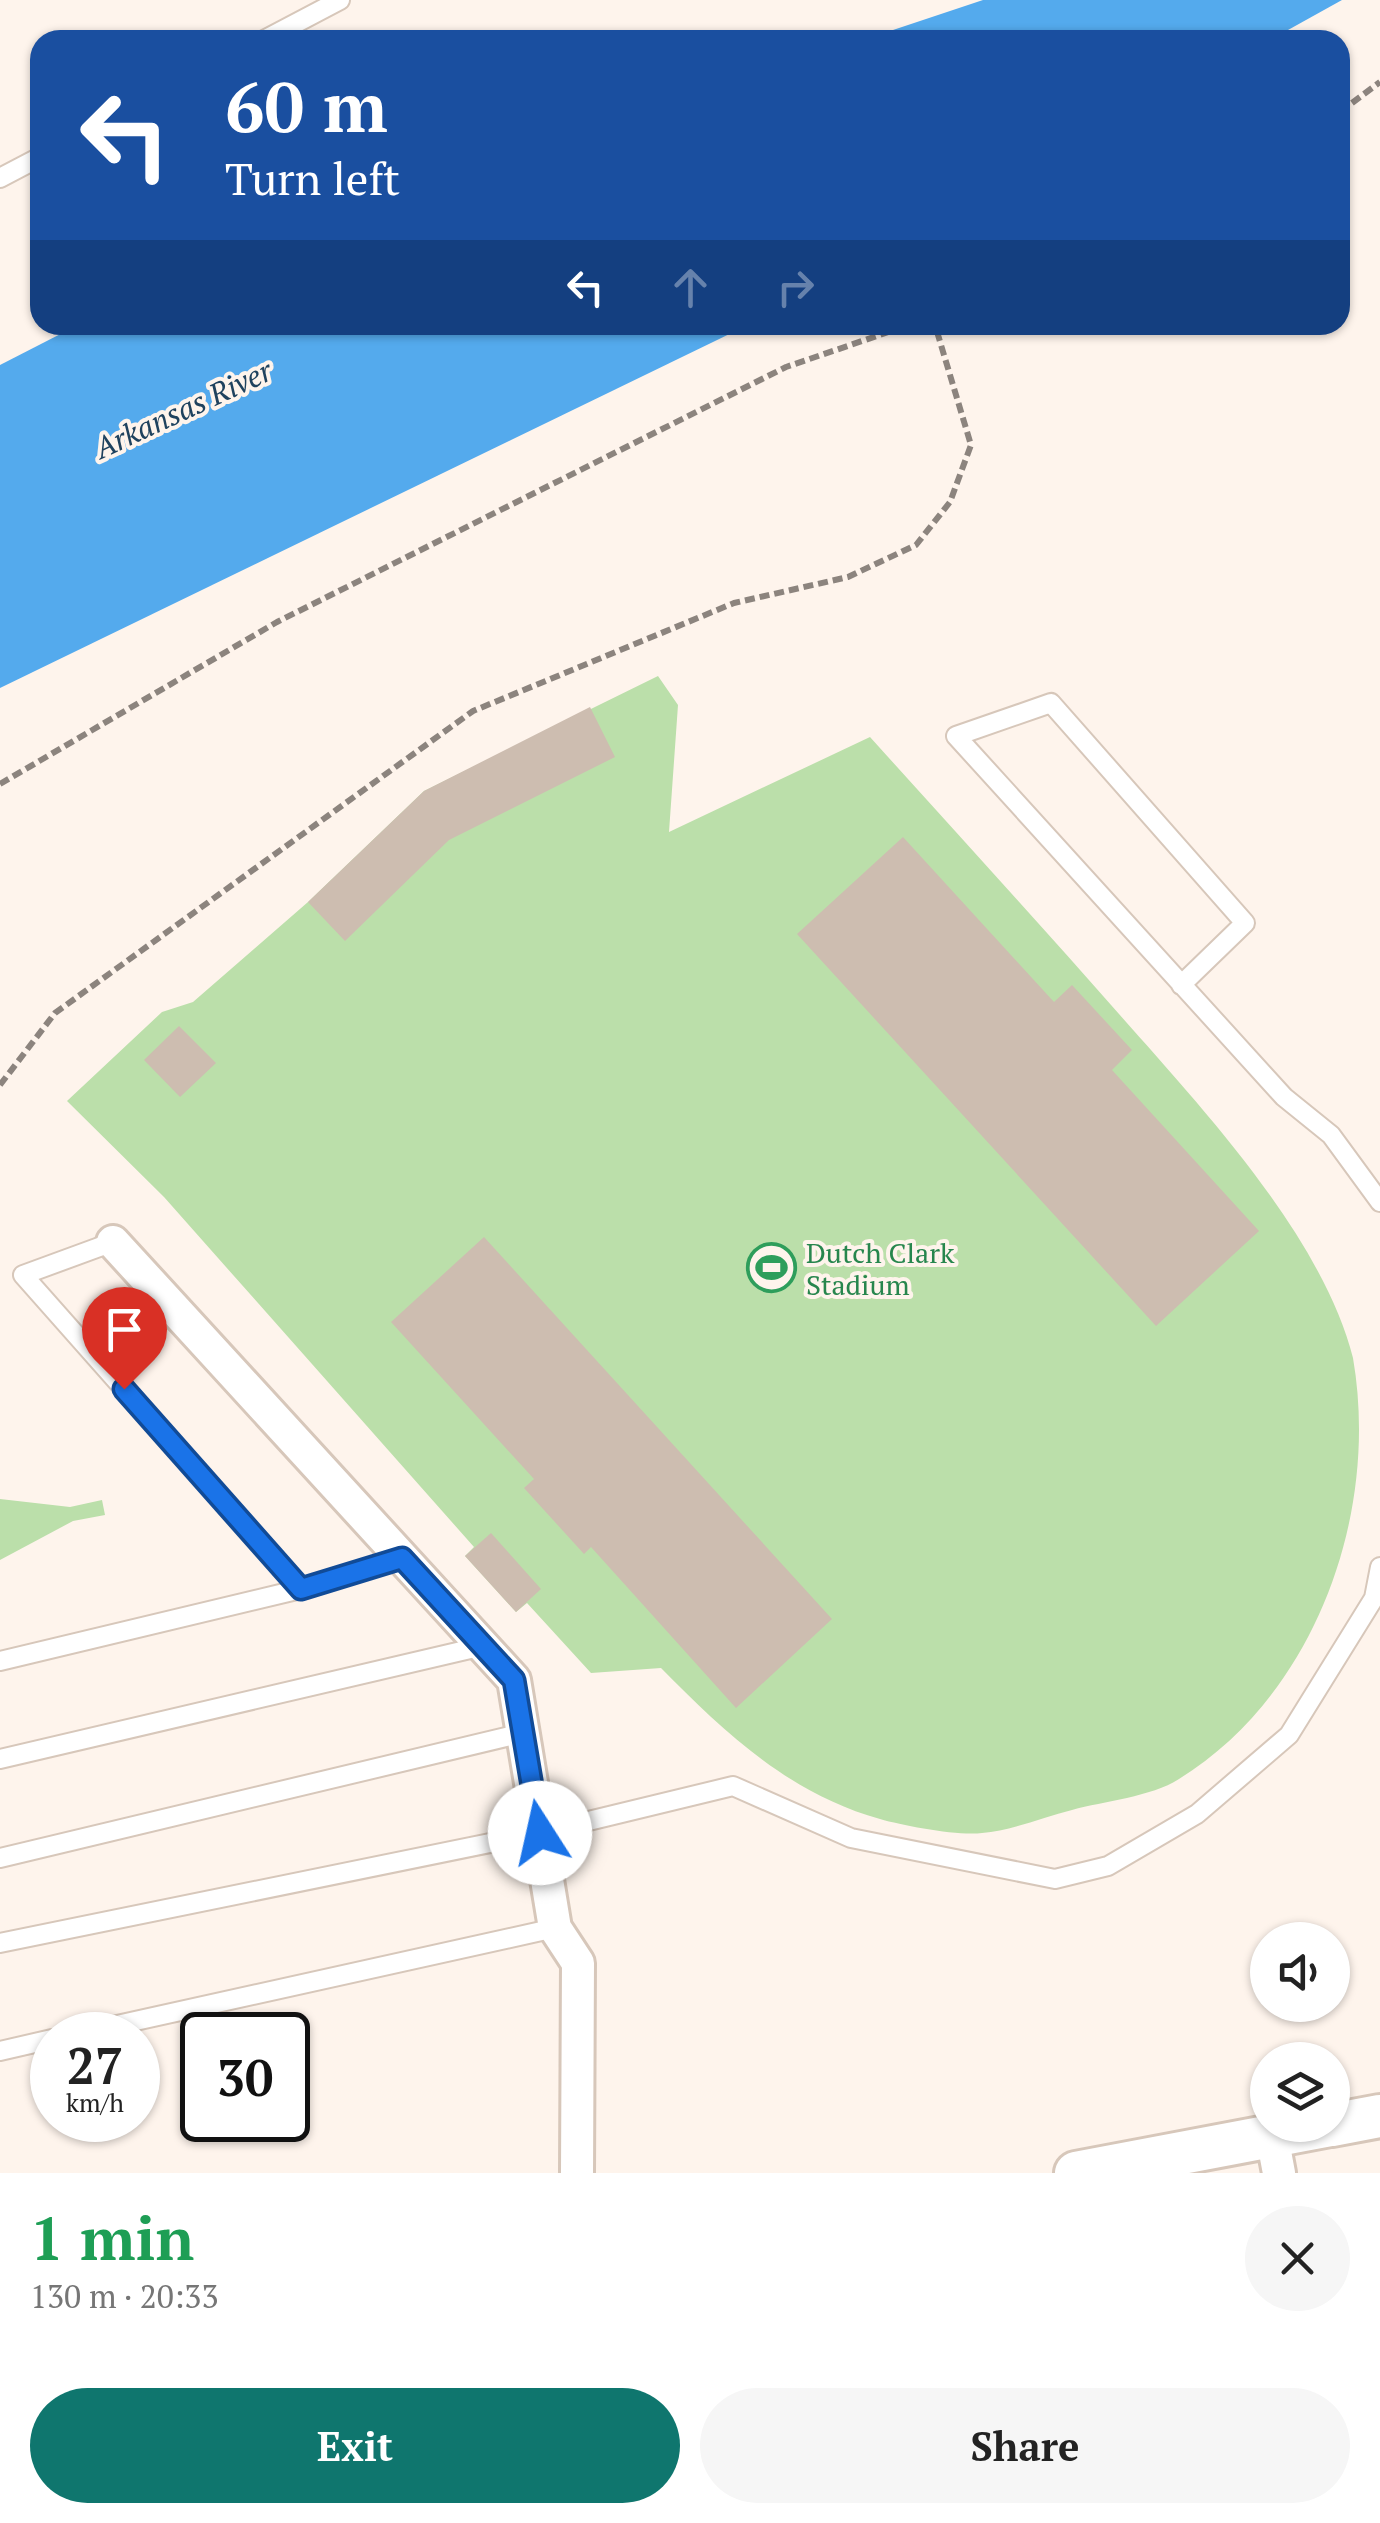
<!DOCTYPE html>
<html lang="en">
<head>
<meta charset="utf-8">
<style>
	:root { --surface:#fff; --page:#f6f6f6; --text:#222; --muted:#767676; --accent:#0f766e }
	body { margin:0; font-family:"PT Serif",serif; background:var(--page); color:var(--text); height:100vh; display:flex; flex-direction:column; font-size:38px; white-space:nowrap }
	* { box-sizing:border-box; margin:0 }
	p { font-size:32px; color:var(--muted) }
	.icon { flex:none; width:55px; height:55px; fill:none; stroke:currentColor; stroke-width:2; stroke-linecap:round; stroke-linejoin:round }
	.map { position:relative; height:2173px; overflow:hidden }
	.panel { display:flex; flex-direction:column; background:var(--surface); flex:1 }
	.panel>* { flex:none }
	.hud { position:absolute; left:30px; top:30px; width:1320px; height:305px; border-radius:30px; box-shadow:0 2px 8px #0004; background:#1a4fa0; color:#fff; overflow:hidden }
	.fabs { position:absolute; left:1250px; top:1922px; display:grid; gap:20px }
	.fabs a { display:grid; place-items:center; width:100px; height:100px; border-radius:50%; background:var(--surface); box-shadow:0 2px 8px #0004; font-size:50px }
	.speed { position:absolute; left:30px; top:2012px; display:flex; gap:20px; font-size:50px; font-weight:700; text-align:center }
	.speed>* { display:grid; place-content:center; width:130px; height:130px; border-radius:50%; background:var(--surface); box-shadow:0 2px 8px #0004; line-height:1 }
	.speed small { font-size:25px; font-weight:400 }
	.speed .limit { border:5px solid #111; border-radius:15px; background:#fff; color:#111 }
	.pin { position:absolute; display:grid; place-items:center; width:85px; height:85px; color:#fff; margin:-102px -42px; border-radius:50% 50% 50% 0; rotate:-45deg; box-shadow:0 0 10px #0007 }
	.pin .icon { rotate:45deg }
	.me { position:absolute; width:110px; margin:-55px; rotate:350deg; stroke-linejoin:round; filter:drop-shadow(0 0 8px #0008) }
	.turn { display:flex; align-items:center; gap:35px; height:210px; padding:0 30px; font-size:45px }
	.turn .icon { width:130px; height:130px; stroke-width:2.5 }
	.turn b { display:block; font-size:70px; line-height:85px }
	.lanes { display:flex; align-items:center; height:95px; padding:0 30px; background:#0003; justify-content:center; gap:50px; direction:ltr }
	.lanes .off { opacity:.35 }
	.round { display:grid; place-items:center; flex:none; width:105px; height:105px; border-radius:52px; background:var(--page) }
	.overview { display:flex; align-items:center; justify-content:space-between; height:170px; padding:0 30px }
	h1 { font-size:60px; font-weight:700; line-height:75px; color:#1e9e55 }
	.cta { display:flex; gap:20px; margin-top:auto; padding:20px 30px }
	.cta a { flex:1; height:115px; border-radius:60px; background:var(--accent); color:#fff; font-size:40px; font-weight:700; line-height:115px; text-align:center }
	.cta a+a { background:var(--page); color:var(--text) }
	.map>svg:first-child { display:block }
	.green { fill:#bbdfaa }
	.water { fill:#54aaed }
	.building { fill:#cdbdb0 }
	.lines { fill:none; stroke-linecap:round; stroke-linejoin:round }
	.service-casing { stroke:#d7c7ba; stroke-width:22 }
	.minor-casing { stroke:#d7c7ba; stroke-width:38 }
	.tertiary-casing { stroke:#d7c7ba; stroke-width:48 }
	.path { stroke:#8c847e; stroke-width:6; stroke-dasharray:10 5; stroke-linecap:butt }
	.service { stroke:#fff; stroke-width:18 }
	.minor { stroke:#fff; stroke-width:32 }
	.tertiary { stroke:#fff; stroke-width:42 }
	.route-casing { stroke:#114b97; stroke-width:25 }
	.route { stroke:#1a73e8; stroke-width:18 }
	.labels { text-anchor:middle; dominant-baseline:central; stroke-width:8; stroke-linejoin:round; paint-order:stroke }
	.leisure-label { font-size:28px; fill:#27864d; stroke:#fef4ec; text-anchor:start }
	.water-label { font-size:30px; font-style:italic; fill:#1f425e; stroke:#fef4ec }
</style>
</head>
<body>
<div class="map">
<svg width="1380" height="2173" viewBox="0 0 1380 2173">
	<rect width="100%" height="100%" fill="#fef4ec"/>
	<g class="green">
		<path d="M658,676L678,705L669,832L870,737C953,829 1037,921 1119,1014C1202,1108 1322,1236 1353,1358C1380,1514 1315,1695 1179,1779C1151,1797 1104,1801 1072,1810C1043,1817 1011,1831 982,1833C958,1836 904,1826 880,1819C790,1794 725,1733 661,1668L591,1673L527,1603L516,1612L465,1556L474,1547L164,1197L67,1101L162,1012L193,1002L308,902L424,791Z"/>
		<path d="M0,1499L70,1507L102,1500L105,1515L73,1521L0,1560Z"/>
	</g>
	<g class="water">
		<path d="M983,0H1342L1270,40H863Z"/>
		<path d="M78,325H748L0,688V365Z"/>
	</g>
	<g class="building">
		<path d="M590,707L615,757L449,840L345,941L308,902L424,791Z"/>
		<path d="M903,837L1054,1002L1072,985L1132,1050L1112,1070L1259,1231L1156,1326L797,934Z"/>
		<path d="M179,1026L216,1063L180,1097L144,1060Z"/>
		<path d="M484,1237L832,1619L736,1708L591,1547L584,1554L524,1488L534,1479L391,1322Z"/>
		<path d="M491,1533L541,1589L516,1612L465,1556Z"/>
	</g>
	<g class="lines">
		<defs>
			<g id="service">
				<path d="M264,40L340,0"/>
				<path d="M0,178L40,157"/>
				<path d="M1181,985L1245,923L1051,703L956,736L1284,1097L1331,1135L1380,1202"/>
				<path d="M113,1242L23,1275L301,1589L402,1558"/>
				<path d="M0,1661L301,1589"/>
				<path d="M0,1759L483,1646"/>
				<path d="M0,1858L523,1733"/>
				<path d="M0,1943L539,1833L733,1786L851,1838L1055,1879L1108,1866L1197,1814L1289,1735L1374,1598L1380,1567"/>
				<path d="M72,2035L555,1928"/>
				<path d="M0,2051L52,2039"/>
			</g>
			<g id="minor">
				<path d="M113,1242L514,1680L555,1928L578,1963L577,2173"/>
				<path d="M1272,2136L1279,2173"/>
			</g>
			<g id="tertiary">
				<path d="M1332,2125L1380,2116"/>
				<path d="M1076,2173L1330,2125"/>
			</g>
		</defs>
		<use href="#service" class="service-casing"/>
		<use href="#minor" class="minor-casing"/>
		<use href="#tertiary" class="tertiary-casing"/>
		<g class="path">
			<path d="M1340,112L1380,82"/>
			<path d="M0,784L277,622L786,367L909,325"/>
			<path d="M0,1085L55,1013L473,711L734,603L848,577L916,545L950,502L971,445L935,325"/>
		</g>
		<use href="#service" class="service"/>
		<use href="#minor" class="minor"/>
		<use href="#tertiary" class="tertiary"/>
	</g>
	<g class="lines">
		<defs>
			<path id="route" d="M124,1389L301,1589L402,1558L514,1680L540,1833"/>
		</defs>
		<use href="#route" class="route-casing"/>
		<use href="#route" class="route"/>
	</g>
	<defs>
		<symbol id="stadium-ring" viewBox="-11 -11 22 22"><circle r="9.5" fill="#fef4ec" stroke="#2e9e5b" stroke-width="1.5"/><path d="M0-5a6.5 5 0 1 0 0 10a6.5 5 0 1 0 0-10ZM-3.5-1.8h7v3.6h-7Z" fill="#2e9e5b"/></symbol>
	</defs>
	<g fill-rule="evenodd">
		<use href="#stadium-ring" x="744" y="1240" width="55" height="55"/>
	</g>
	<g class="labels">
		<g class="leisure-label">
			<text x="806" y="1252">Dutch Clark<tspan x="806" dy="32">Stadium</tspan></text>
		</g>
		<g class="water-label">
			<text transform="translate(183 409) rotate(-25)">Arkansas River</text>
		</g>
	</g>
</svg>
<div class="fabs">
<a><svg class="icon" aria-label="sound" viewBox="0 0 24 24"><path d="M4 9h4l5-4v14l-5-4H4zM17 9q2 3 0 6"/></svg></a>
<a><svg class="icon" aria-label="layers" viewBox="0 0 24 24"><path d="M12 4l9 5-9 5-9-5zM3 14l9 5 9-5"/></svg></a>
</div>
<div class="speed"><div>27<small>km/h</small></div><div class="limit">30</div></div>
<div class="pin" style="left:124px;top:1389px;background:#d93025"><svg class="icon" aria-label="arrive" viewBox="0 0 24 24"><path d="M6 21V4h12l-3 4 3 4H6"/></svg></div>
<svg class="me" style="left:540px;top:1833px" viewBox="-20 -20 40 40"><circle r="19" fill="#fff"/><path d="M0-13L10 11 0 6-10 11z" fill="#1a73e8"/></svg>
<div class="hud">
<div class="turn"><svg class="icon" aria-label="left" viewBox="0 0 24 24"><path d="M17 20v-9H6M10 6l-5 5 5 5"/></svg><div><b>60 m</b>Turn left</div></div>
<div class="lanes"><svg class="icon" aria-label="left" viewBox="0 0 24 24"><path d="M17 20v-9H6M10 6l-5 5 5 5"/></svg><svg class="icon off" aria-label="ahead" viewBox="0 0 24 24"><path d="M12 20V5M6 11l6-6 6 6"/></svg><svg class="icon off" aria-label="right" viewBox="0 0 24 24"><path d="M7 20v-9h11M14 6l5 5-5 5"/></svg></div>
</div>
</div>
<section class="panel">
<div class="overview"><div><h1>1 min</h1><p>130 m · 20:33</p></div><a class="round"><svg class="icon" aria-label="close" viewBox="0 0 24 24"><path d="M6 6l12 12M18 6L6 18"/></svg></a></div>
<div class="cta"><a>Exit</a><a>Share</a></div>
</section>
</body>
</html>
